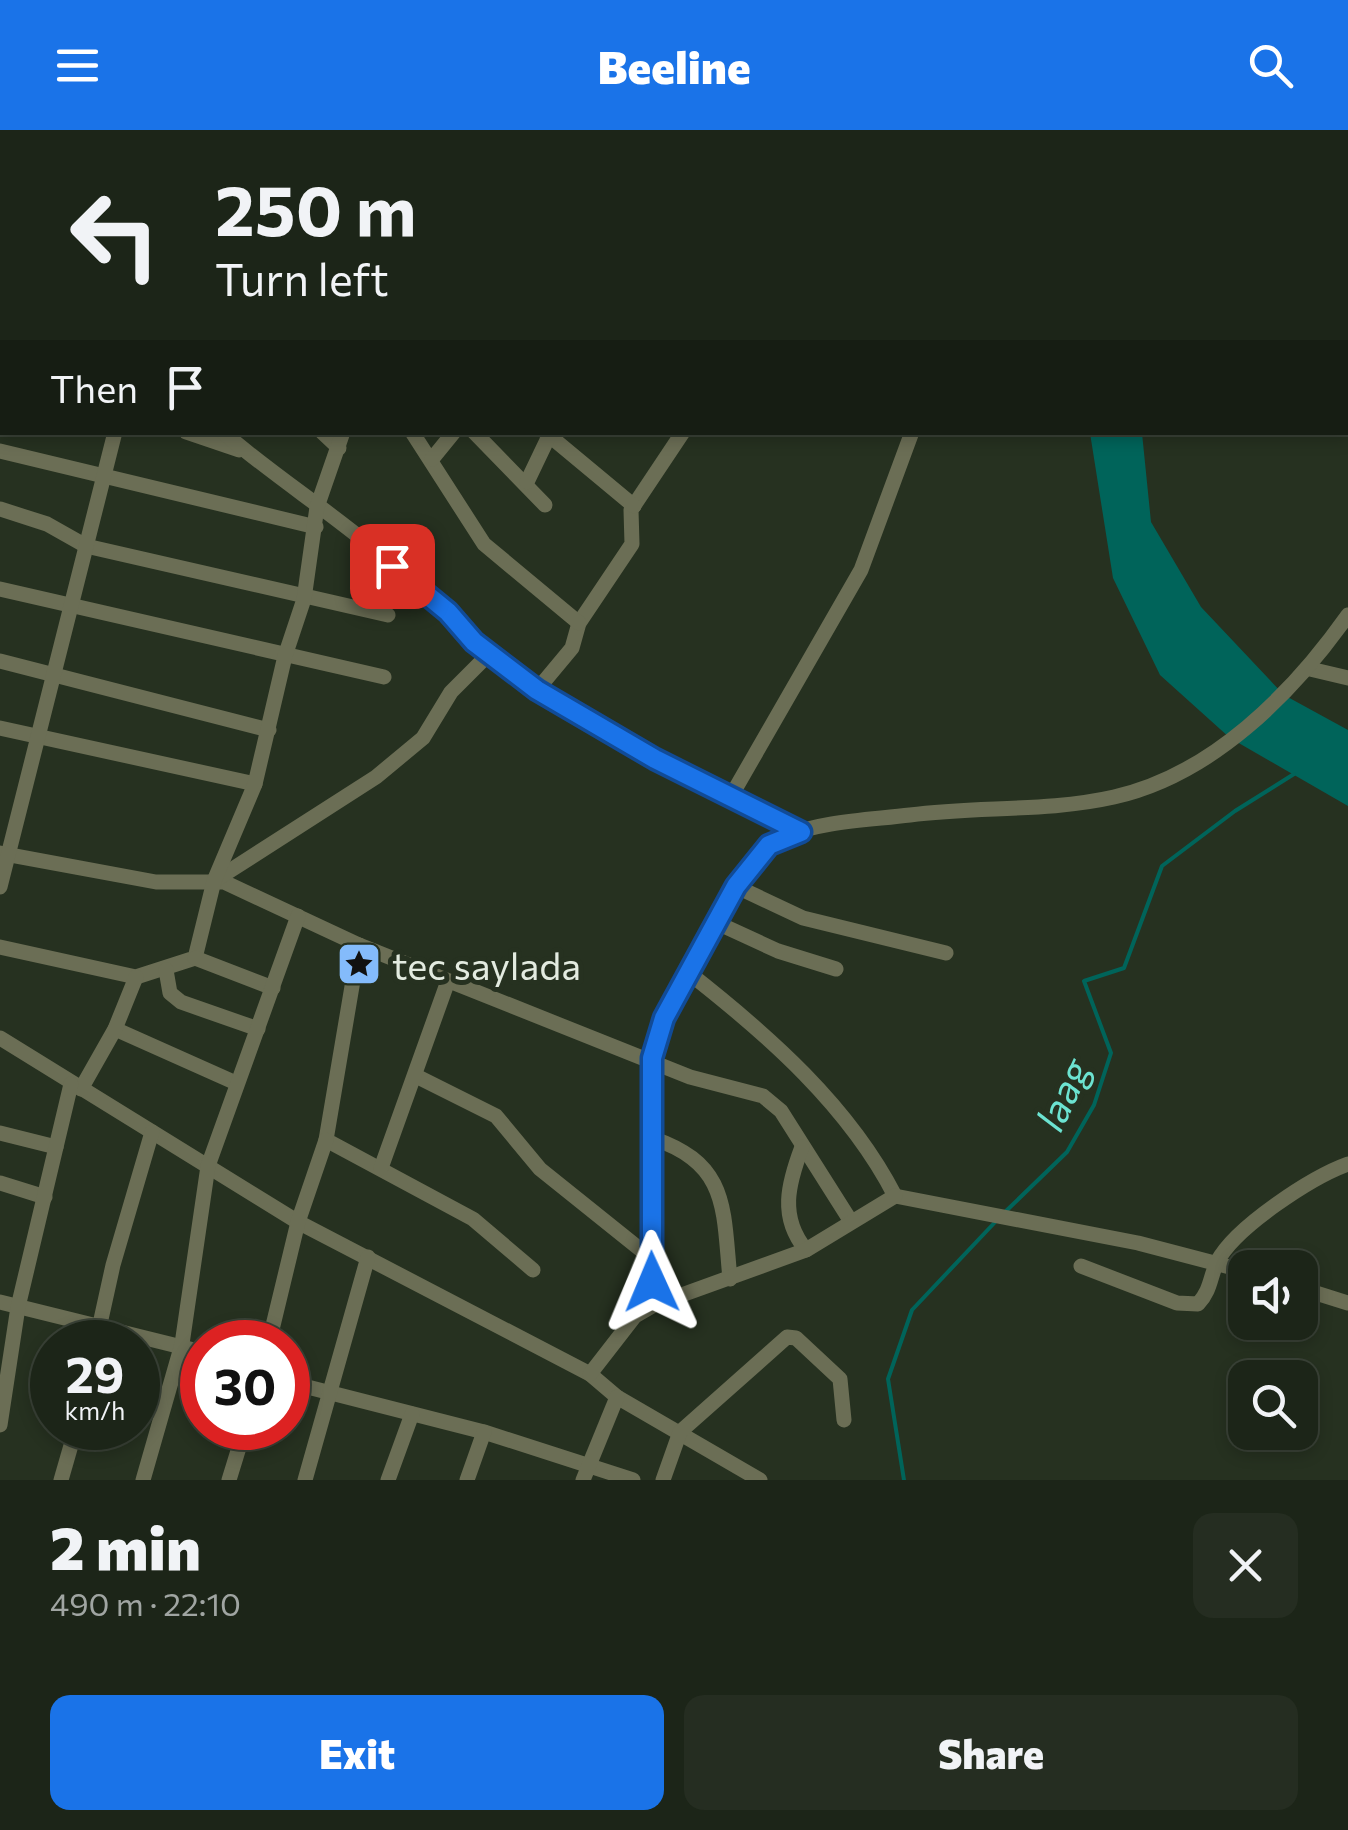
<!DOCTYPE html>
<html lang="en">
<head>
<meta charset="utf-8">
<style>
	:root { --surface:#1c2518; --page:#252d21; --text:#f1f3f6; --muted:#a0a5a2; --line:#3a4237; --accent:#1a73e8 }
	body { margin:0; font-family:Commissioner,sans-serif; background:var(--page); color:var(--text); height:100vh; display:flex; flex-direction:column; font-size:38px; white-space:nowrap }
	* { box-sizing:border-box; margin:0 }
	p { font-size:32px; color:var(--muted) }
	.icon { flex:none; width:55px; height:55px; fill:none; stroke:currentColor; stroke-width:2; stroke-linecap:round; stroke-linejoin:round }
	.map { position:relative; height:1350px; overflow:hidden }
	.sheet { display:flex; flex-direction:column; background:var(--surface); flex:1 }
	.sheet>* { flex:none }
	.top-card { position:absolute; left:0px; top:0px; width:1350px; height:305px; box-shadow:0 5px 15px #0003,0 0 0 2px var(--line); background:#1c2518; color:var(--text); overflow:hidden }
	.tools { position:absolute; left:1228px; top:1120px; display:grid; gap:20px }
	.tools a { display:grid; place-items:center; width:90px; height:90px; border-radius:20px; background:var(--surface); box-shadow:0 5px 15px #0003,0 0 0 2px var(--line); font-size:50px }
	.speed { position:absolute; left:30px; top:1190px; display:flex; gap:20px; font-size:50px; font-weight:700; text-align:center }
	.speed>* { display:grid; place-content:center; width:130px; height:130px; border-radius:50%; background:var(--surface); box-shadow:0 5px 15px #0003,0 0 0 2px var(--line); line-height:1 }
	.speed small { font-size:25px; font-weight:400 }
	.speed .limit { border:15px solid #d22; background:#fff; color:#111 }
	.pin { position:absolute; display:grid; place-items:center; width:85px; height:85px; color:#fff; margin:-42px; border-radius:20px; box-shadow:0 5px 15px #0006 }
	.me { position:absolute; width:110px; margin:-55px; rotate:359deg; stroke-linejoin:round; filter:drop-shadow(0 0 8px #0008) }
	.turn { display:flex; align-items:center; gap:35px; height:210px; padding:0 50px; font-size:45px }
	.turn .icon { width:130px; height:130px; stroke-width:2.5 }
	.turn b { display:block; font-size:70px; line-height:85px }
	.then { display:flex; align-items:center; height:95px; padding:0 50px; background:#0003; gap:20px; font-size:38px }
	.round { display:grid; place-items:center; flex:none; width:105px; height:105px; border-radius:20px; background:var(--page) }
	.headline { display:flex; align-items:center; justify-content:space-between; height:170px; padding:0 50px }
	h1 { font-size:60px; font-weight:800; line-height:75px }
	.primary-button { display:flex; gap:20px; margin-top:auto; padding:20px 50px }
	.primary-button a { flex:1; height:115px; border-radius:20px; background:var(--accent); color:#fff; font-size:40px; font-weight:800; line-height:115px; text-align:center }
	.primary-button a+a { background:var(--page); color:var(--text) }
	header { display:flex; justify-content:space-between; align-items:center; height:130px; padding:0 50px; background:var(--accent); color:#fff; font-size:45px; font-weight:800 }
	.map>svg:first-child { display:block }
	.water { fill:#00645a }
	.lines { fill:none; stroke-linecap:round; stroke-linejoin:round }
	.stream { stroke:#00645a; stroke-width:4 }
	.minor { stroke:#6b6e55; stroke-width:15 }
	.route-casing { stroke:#114b97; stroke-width:25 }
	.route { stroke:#1a73e8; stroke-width:18 }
	.labels { text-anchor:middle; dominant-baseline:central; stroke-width:10; stroke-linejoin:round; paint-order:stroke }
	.poi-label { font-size:38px; fill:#e3ebe0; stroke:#263120; text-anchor:start }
	.water-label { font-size:40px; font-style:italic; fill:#6ce3d1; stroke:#263120 }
</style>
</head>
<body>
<header><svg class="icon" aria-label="menu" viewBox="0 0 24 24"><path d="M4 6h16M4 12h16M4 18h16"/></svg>Beeline<svg class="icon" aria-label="search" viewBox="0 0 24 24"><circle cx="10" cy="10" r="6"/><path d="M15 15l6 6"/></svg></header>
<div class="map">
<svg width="1348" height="1350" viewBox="0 0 1348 1350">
	<rect width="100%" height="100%" fill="#263120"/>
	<path class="water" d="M1090,303H1142L1151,392L1201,477L1284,565L1348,600V676L1230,608L1160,545L1113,448Z"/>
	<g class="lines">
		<g class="stream">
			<path d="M1005,1082L1067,1022L1094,975L1111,923L1084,851L1124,838L1162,736L1235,681L1294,644"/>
			<path d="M904,1350L888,1249L912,1180L998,1089"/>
		</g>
		<g class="minor">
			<path d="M76,0L79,2"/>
			<path d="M198,0L200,2"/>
			<path d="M312,0L315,2"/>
			<path d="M412,0L414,2"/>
			<path d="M511,0L514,2"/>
			<path d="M633,0L637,2"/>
			<path d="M783,0L789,2"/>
			<path d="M990,0L996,2"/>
			<path d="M57,2L59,0"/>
			<path d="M251,2L252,0"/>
			<path d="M528,2L530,0"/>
			<path d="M663,2L664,0"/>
			<path d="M846,2L847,0"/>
			<path d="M0,22L2,23"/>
			<path d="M0,119L2,121"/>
			<path d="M0,257H2"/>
			<path d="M186,302L239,320"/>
			<path d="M223,302C270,343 322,376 369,415C426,463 477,515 537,560L572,518L579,493L632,414L631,380L683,302"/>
			<path d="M322,302L339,318"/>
			<path d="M412,302L484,414L579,493"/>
			<path d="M474,302L545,375"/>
			<path d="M545,302L634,376"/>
			<path d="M0,321L316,397"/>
			<path d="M432,329L454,302"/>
			<path d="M527,352L549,306"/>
			<path d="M0,379L47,394L86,416L388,485"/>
			<path d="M0,459L384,547"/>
			<path d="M0,531L269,600"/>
			<path d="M1310,539L1348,548"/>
			<path d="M537,560L655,629L801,702"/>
			<path d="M0,598L255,654"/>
			<path d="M730,668L861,440L912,302"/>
			<path d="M0,723L156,752H224L359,815L690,947L763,966L781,981L850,1090"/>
			<path d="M217,749L376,647L423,608L451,562L489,524"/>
			<path d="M735,756L803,788L946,823"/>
			<path d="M0,757L115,302"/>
			<path d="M715,792L778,821L836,839"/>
			<path d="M359,815L326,1010L473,1089L533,1140"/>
			<path d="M0,817L136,847L195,828L214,751L255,654L285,526L304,469L317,377L343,302"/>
			<path d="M195,828L273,858"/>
			<path d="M166,840L170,863L181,872L258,899"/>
			<path d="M689,843C768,905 849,976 895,1066"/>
			<path d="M115,899L236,953"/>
			<path d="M0,908L298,1092L590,1244L617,1267L760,1350"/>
			<path d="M416,946L496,986L540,1039L651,1128"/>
			<path d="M81,959L115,899L136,847"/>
			<path d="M0,1003L56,1017"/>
			<path d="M652,1008C729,1034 723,1078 730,1149"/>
			<path d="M802,1017C788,1054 779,1087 806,1120"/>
			<path d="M381,1038L448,851"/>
			<path d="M0,1053L45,1067"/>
			<path d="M895,1066L1138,1113L1245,1141"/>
			<path d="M1081,1136L1177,1173L1198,1174C1211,1160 1210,1147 1217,1132C1235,1097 1312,1047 1348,1034"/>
			<path d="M1300,1158L1348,1173"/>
			<path d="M0,1172L202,1222"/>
			<path d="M654,1175C650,1108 640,945 664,888C679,852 701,815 721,781C735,756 755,718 783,707C821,691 869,690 910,685C977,676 1048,682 1114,667C1212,645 1292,564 1348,485"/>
			<path d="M96,1212L113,1135L152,1002"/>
			<path d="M269,1212L298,1092L326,1010"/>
			<path d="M590,1244L635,1186L654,1175L806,1120L895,1066"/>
			<path d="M288,1252L484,1302L633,1350"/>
			<path d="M0,1295L18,1177L71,954"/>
			<path d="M61,1350L76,1298"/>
			<path d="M143,1350L182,1214L208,1036L298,786"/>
			<path d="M229,1350L245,1298"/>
			<path d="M305,1350L368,1127"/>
			<path d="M388,1350L412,1284"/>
			<path d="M467,1350L484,1302"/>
			<path d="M583,1350L617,1267"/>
			<path d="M663,1350L680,1302L787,1207L796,1208L840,1249L844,1290"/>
		</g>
	</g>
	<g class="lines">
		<defs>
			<path id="route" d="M392,436L448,482L474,512L537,560L655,629L801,702L769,715L736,756L664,888L652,928V1152"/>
		</defs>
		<use href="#route" class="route-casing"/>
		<use href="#route" class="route"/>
	</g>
	<defs>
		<symbol id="sight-square" viewBox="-11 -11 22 22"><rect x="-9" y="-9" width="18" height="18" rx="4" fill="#84bbfb" stroke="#263120"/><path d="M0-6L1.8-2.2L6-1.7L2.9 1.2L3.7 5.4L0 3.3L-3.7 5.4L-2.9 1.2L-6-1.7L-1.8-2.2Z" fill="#111"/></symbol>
	</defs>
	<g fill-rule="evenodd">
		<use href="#sight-square" x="334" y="809" width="50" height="50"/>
	</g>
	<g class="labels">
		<g class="poi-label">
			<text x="392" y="834">tec saylada</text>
		</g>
		<g class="water-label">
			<text transform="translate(1061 964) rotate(-65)">laag</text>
		</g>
	</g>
</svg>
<div class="tools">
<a><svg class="icon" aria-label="sound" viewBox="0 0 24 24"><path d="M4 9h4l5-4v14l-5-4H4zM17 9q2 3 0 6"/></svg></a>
<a><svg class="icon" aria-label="search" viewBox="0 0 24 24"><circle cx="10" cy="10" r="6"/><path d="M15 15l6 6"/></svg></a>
</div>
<div class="speed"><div>29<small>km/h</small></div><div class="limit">30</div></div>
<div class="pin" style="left:392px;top:436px;background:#d93025"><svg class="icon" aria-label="arrive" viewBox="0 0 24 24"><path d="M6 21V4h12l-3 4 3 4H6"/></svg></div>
<svg class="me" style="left:652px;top:1152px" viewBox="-20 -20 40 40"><path d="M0-17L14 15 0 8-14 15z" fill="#1a73e8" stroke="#fff" stroke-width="4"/></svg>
<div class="top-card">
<div class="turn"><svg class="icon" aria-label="left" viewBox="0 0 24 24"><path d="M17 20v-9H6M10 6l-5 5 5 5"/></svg><div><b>250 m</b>Turn left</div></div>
<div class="then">Then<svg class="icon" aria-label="arrive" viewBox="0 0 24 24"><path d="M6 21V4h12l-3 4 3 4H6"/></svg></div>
</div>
</div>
<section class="sheet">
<div class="headline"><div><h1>2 min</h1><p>490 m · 22:10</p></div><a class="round"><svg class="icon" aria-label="close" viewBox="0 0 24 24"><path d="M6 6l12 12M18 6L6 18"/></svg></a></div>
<div class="primary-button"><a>Exit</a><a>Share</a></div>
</section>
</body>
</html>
